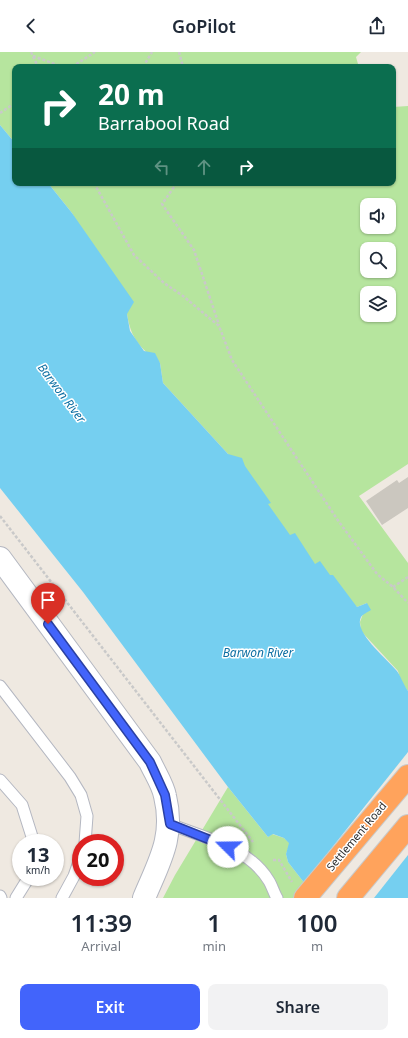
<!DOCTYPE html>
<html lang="en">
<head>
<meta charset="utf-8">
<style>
	:root { --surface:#fff; --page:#f2f2f3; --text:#1f2937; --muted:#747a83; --accent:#4264fb }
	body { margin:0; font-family:"Noto Sans",sans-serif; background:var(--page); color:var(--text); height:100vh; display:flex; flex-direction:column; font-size:15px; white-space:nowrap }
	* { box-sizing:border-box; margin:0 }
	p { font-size:13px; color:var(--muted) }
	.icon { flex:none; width:22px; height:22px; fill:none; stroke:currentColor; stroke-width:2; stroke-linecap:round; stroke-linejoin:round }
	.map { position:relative; height:846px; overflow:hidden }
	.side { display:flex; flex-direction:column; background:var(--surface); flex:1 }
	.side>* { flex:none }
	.hud { position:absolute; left:12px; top:12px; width:384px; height:122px; border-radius:8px; box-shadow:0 1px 3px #0004; background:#0b6e4f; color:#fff; overflow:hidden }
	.buttons { position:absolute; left:360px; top:146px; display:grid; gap:8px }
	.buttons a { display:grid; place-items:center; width:36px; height:36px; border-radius:8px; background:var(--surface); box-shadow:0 1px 3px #0004; font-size:20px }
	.speed { position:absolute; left:12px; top:782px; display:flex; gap:8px; font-size:20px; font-weight:700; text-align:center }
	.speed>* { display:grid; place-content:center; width:52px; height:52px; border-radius:50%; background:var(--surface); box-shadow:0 1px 3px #0004; line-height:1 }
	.speed small { font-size:10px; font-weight:400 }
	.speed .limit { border:6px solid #d22; background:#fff; color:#111 }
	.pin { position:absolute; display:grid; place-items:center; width:34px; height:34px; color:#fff; margin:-41px -17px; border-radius:50% 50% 50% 0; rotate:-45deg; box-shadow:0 0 4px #0007 }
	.pin .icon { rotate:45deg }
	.me { position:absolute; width:44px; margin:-22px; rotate:292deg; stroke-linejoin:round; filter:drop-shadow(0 0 3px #0008) }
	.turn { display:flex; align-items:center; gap:14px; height:84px; padding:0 20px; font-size:18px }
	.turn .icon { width:52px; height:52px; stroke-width:2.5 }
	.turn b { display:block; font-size:28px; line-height:34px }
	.lanes { display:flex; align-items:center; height:38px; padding:0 20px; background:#0003; justify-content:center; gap:20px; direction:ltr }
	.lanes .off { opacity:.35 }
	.eta { display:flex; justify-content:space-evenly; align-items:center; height:68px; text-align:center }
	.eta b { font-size:24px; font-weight:600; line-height:28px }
	.primary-button { display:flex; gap:8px; margin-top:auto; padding:8px 20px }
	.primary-button a { flex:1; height:46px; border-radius:8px; background:var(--accent); color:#fff; font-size:16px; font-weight:600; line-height:46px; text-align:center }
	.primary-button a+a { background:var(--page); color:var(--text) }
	header { display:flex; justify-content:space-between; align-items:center; height:52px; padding:0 20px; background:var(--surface); font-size:18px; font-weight:600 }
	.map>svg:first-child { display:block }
	.green { fill:#b6e59e; fill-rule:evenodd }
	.water { fill:#75cff0 }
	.pier { fill:#efe9e1 }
	.building { fill:#cbc7bf }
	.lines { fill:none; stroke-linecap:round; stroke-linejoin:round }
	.lane-casing { stroke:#b4b7c1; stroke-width:13 }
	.secondary-casing { stroke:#b4b7c1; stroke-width:24 }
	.highway-casing { stroke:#c9c9c9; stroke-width:24 }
	.path { stroke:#c9c9c9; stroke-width:2.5; stroke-dasharray:3 2; stroke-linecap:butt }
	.lane { stroke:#fff; stroke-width:11 }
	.secondary { stroke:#fff; stroke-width:22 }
	.highway { stroke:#ffa35c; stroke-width:22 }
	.route-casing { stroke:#2b41a3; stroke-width:10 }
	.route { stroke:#4264fb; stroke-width:7 }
	.labels { text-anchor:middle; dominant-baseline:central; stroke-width:3; stroke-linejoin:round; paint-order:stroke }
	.street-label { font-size:11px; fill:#2e2e2e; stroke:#fff }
	.water-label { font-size:12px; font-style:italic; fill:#0d6fa3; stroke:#fff }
</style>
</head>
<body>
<header><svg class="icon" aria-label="back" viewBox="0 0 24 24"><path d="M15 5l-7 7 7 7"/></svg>GoPilot<svg class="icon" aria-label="share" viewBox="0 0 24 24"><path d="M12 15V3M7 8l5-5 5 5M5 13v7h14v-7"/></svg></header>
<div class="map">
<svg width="408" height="846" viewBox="0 0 408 846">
	<rect width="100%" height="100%" fill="#efe9e1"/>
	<g class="green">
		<path d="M0,0H361L356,5L358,12L352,15H15V91L0,73Z"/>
		<path d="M408,54V412L359,444L408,511V639L401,630L398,619L361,579L360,570L367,551L357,555L328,536L228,402L163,331L160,311C140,296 131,287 127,262L72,161L48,131H393V55ZM367,153H389V175H367ZM367,197H389V219H367ZM367,241H389V263H367Z"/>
		<path d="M228,735L268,785L272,782L284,786L290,791L286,802L288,810L316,846H163L175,823Z"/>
	</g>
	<path class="water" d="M0,73L15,91V131H48L72,161L134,250L127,262L130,279L144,299L155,301L160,311L163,331L228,402L242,406L245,414L271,451L268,452L290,483L295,481L315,512L320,509L330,523H333L357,555L367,551L371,558C368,560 363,562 361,565C353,580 387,607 396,618C400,622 403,632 408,639V846H316L288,810L286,802L289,791L284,786L273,782L268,785L228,735L83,540L0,436Z"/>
	<path class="pier" d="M408,700V803L374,846H314L303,832Z"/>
	<path class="building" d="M408,425V456L382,473L366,449L397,428L399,431Z"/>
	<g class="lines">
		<defs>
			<g id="lane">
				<path d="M0,634L70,725L81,743L87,764L85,791"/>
				<path d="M0,728L22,753L34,791"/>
				<path d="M170,772C204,786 249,795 269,829C272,834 274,841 277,846"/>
				<path d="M0,844L1,846"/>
				<path d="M16,846L29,825"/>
				<path d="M62,846L74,824L81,804"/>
			</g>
			<path id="secondary" d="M0,506L150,710C155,721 163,733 165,744C175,785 159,810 144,846"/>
			<g id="highway">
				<path d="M305,846L408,724"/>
				<path d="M348,846L408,774"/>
			</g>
		</defs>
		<use href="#lane" class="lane-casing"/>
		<use href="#secondary" class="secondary-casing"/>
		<use href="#highway" class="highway-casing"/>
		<g class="path">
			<path d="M31,0L38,15"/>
			<path d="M179,0L183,15"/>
			<path d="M33,4L63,15"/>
			<path d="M72,15L95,0"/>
			<path d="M143,15L152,0"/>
			<path d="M0,61L15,51"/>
			<path d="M94,131L134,203L164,231L183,244L219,274L232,308L337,467L377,522L393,535L408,551"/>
			<path d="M177,131L162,152L194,198L219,273"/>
			<path d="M0,464L253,790"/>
			<path d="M393,535L408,525"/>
			<path d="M273,808H279L292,830"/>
		</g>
		<use href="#lane" class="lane"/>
		<use href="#secondary" class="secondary"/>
		<use href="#highway" class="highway"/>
	</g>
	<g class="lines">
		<defs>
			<path id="route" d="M48,572L150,710L165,743L170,772L228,795"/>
		</defs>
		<use href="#route" class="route-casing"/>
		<use href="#route" class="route"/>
	</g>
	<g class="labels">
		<g class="street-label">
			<text transform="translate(356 784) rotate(-50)">Settlement Road</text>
		</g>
		<g class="water-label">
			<text transform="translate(62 341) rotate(53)">Barwon River</text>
			<text x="258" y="600">Barwon River</text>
		</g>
	</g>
</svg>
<div class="buttons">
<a><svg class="icon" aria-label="sound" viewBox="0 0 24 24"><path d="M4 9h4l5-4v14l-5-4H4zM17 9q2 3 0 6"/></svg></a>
<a><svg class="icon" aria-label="search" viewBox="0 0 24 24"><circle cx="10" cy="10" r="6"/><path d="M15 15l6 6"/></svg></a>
<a><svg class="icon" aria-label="layers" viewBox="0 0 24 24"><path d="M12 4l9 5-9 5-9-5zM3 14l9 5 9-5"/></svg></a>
</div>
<div class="speed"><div>13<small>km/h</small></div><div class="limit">20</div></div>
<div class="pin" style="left:48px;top:572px;background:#d93025"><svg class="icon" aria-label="arrive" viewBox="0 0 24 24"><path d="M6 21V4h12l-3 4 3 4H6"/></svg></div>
<svg class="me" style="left:228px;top:795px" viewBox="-20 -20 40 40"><circle r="19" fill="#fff"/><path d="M0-13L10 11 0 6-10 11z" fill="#4264fb"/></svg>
<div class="hud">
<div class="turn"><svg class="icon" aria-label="right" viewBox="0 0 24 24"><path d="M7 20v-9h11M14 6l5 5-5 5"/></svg><div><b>20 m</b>Barrabool Road</div></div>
<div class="lanes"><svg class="icon off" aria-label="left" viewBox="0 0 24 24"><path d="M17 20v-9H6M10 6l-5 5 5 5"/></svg><svg class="icon off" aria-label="ahead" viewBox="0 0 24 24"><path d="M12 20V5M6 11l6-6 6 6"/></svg><svg class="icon" aria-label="right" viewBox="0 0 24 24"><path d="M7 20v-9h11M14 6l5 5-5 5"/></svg></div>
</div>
</div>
<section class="side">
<div class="eta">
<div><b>11:39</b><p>Arrival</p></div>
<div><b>1</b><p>min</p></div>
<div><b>100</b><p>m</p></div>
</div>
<div class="primary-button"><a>Exit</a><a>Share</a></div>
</section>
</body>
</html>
